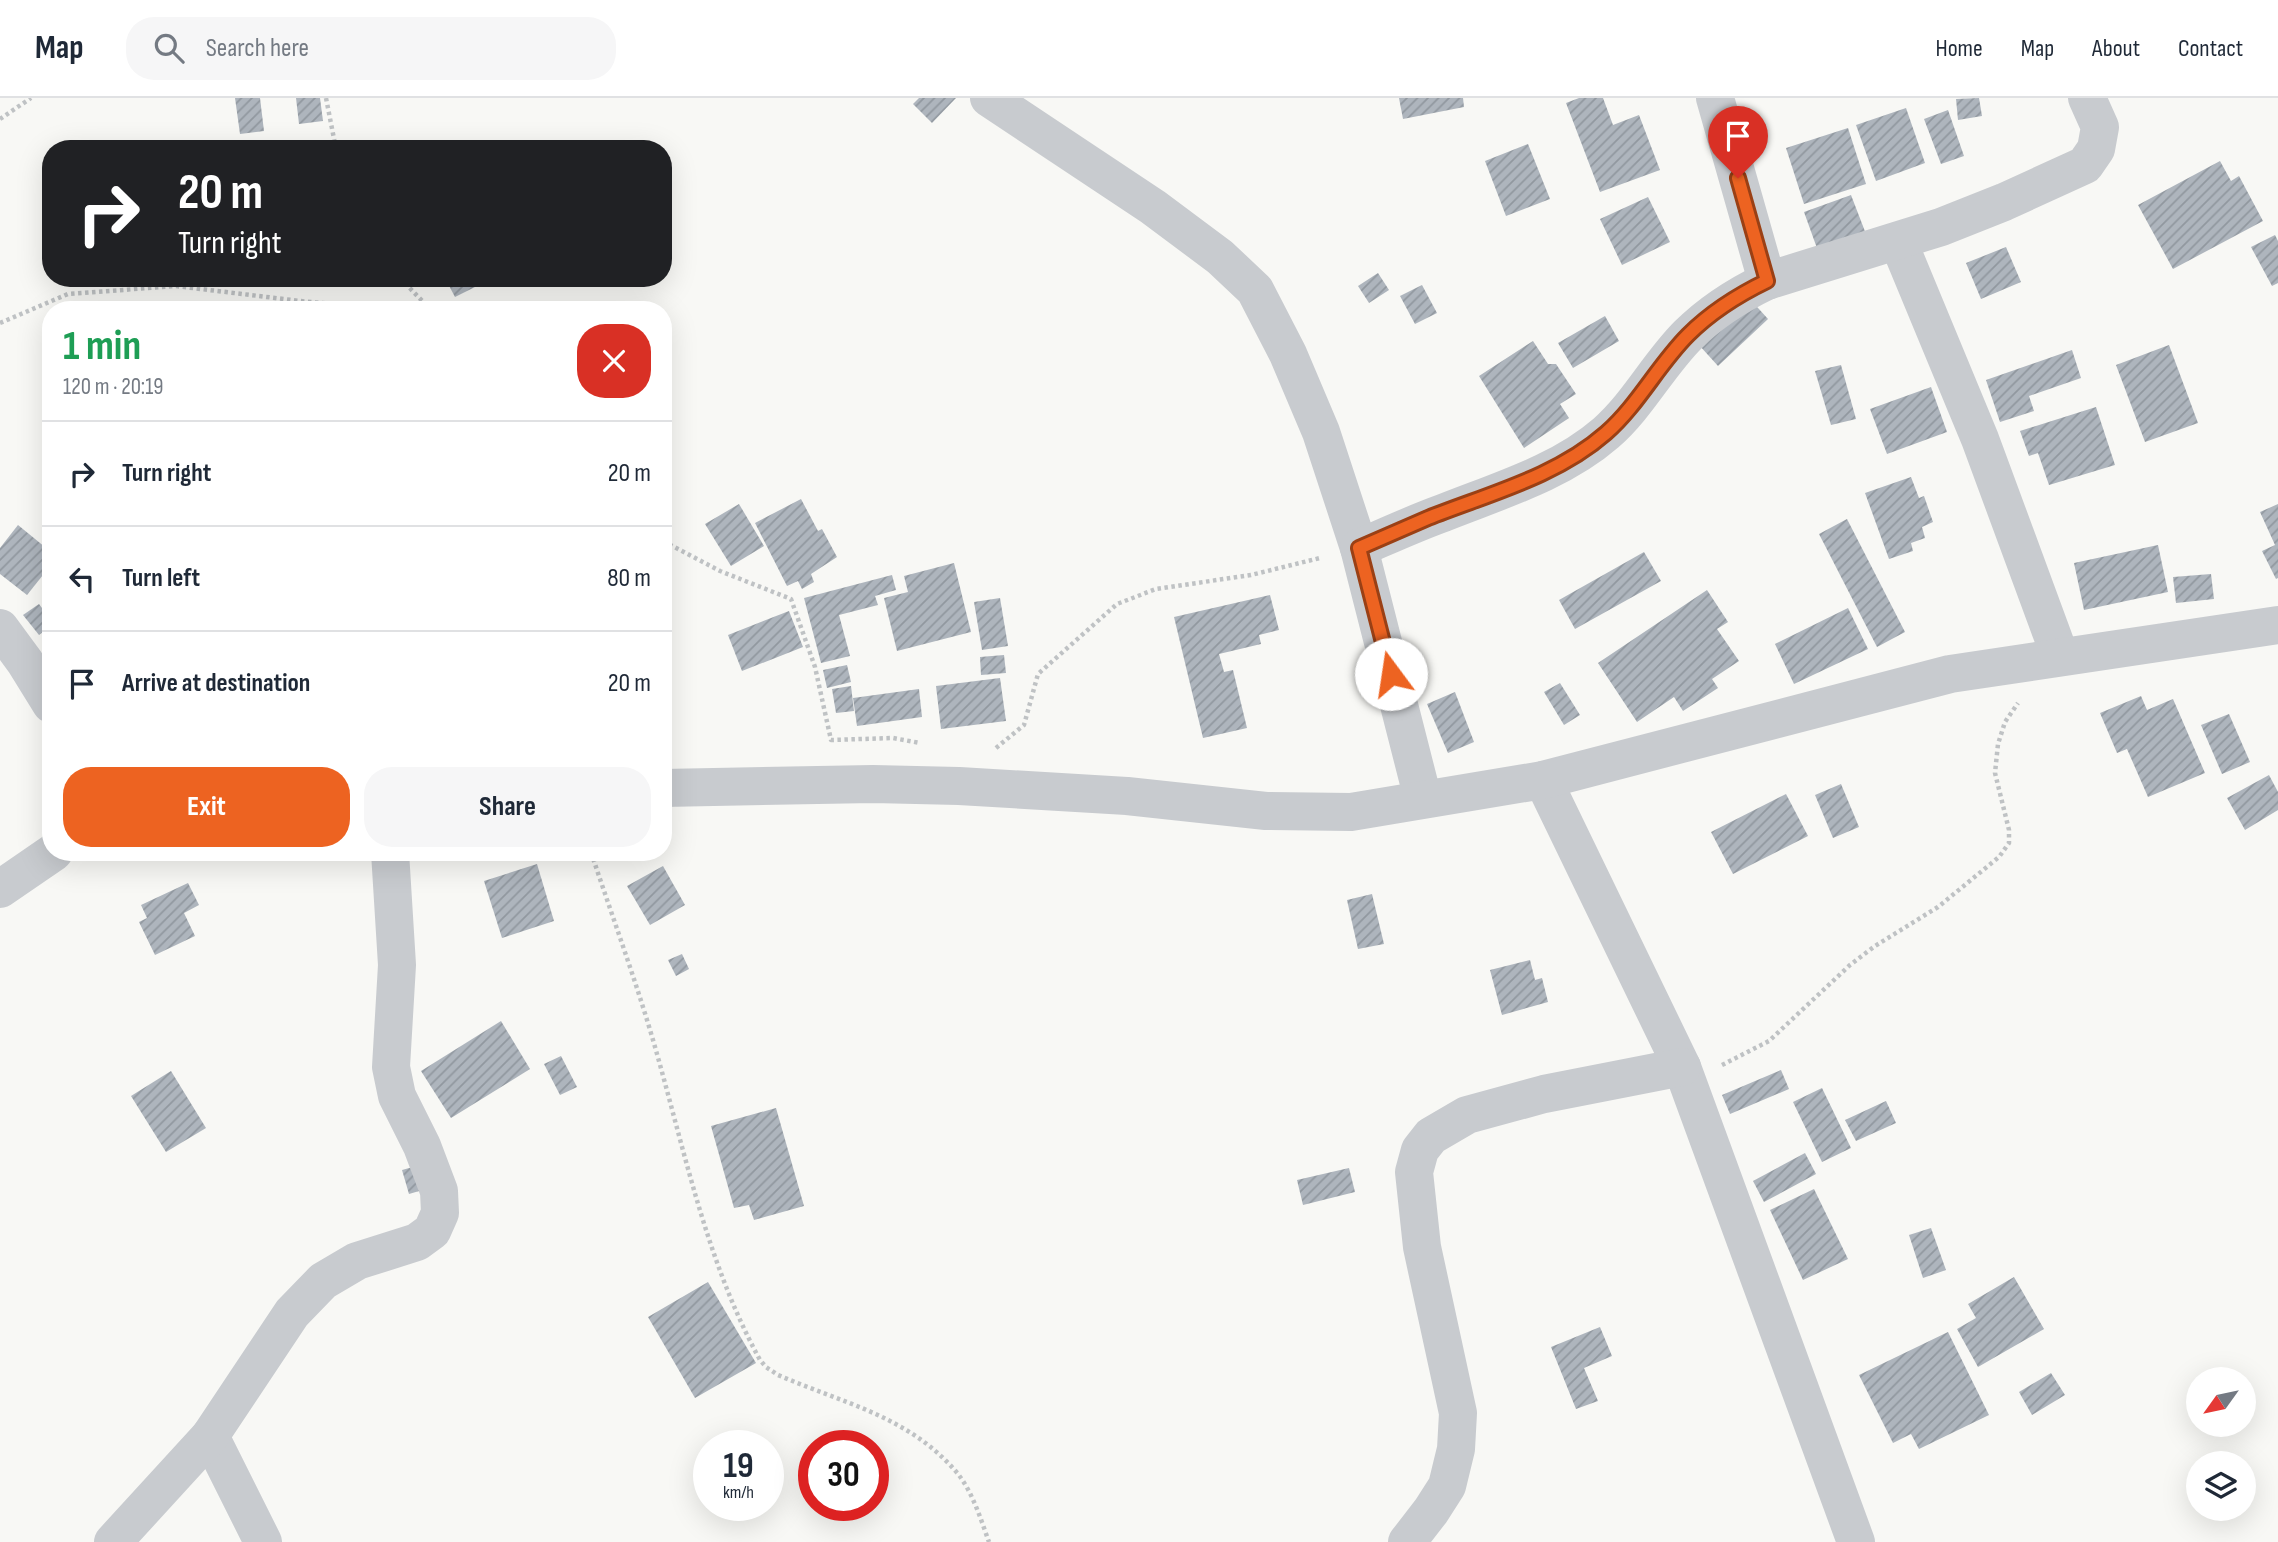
<!DOCTYPE html>
<html lang="en">
<head>
<meta charset="utf-8">
<style>
	:root { --surface:#fff; --page:#f6f6f7; --text:#1f2937; --muted:#747a83; --line:#e0e1e3; --accent:#ed6321 }
	body { margin:0; font-family:"Sofia Sans Condensed",sans-serif; background:var(--page); color:var(--text); height:100vh; display:flex; flex-direction:column; font-size:26px; white-space:nowrap }
	* { box-sizing:border-box; margin:0 }
	p { font-size:23px; color:var(--muted) }
	.icon { flex:none; width:38px; height:38px; fill:none; stroke:currentColor; stroke-width:2; stroke-linecap:round; stroke-linejoin:round }
	.map { position:relative; flex:1; overflow:hidden }
	.side { position:absolute; left:42px; top:203px; width:630px; height:560px; display:flex; flex-direction:column; background:var(--surface); border-radius:28px; box-shadow:0 7px 28px #0002 }
	.side>* { flex:none }
	.banner { position:absolute; left:42px; top:42px; width:630px; height:147px; border-radius:28px; box-shadow:0 7px 28px #0002; background:#202124; color:#fff; overflow:hidden }
	.needle { width:46px; rotate:237deg }
	.controls { position:absolute; left:2186px; top:1269px; display:grid; gap:14px }
	.controls a { display:grid; place-items:center; width:70px; height:70px; border-radius:50%; background:var(--surface); box-shadow:0 7px 28px #0002; font-size:35px }
	.speed { position:absolute; left:693px; top:1332px; display:flex; gap:14px; font-size:35px; font-weight:700; text-align:center }
	.speed>* { display:grid; place-content:center; width:91px; height:91px; border-radius:50%; background:var(--surface); box-shadow:0 7px 28px #0002; line-height:1 }
	.speed small { font-size:18px; font-weight:400 }
	.speed .limit { border:10px solid #d22; background:#fff; color:#111 }
	.pin { position:absolute; display:grid; place-items:center; width:60px; height:60px; color:#fff; margin:-72px -30px; border-radius:50% 50% 50% 0; rotate:-45deg; box-shadow:0 0 7px #0007 }
	.pin .icon { rotate:45deg }
	.me { position:absolute; width:77px; margin:-38px; rotate:346deg; stroke-linejoin:round; filter:drop-shadow(0 0 5px #0008) }
	.turn { display:flex; align-items:center; gap:24px; height:147px; padding:0 21px; font-size:32px }
	.turn .icon { width:91px; height:91px; stroke-width:2.5 }
	.turn b { display:block; font-size:49px; line-height:60px }
	.round { display:grid; place-items:center; flex:none; width:74px; height:74px; border-radius:28px; background:var(--page) }
	.head { display:flex; align-items:center; justify-content:space-between; height:119px; padding:0 21px }
	h1 { font-size:42px; font-weight:700; line-height:52px; color:#1e9e55 }
	.primary-button { display:flex; gap:14px; margin-top:auto; padding:14px 21px }
	.primary-button a { flex:1; height:80px; border-radius:28px; background:var(--accent); color:#fff; font-size:28px; font-weight:700; line-height:80px; text-align:center }
	.primary-button a+a { background:var(--page); color:var(--text) }
	ul { padding:0; list-style:none }
	li { display:flex; align-items:center; gap:21px; height:105px; padding:0 21px; border-top:2px solid var(--line) }
	li div { flex:1 }
	li b { display:block; font-size:26px }
	li em { font-style:normal }
	header { display:flex; align-items:center; gap:42px; box-sizing:border-box; height:98px; padding:0 35px; background:var(--surface); border-bottom:2px solid var(--line) }
	header strong { font-size:33px }
	nav { display:flex; gap:38px; margin-inline-start:auto; font-size:24px }
	.search { width:490px; height:63px; background:var(--page); display:flex; align-items:center; gap:18px; box-sizing:border-box; padding:0 24px; border-radius:28px; color:var(--muted); font-size:26px }
	.map>svg:first-child { display:block }
	.building { fill:url(#building-hatch) }
	.lines { fill:none; stroke-linecap:round; stroke-linejoin:round }
	.path { stroke:#bfc2c4; stroke-width:4.5; stroke-dasharray:3.5 3.5; stroke-linecap:butt }
	.minor { stroke:#c8cbcf; stroke-width:38 }
	.route-casing { stroke:#9a4015; stroke-width:18 }
	.route { stroke:#ed6321; stroke-width:12 }
</style>
</head>
<body>
<header>
<strong>Map</strong>
<div class="search"><svg class="icon" aria-label="search" viewBox="0 0 24 24"><circle cx="10" cy="10" r="6"/><path d="M15 15l6 6"/></svg>Search here</div>
<nav><a>Home</a><a>Map</a><a>About</a><a>Contact</a></nav>
</header>
<div class="map">
<svg width="2278" height="1444" viewBox="0 0 2278 1444">
	<defs>
		<pattern id="building-hatch" width="6" height="6" patternUnits="userSpaceOnUse" patternTransform="scale(1.75)"><rect width="6" height="6" fill="#aeb5bd"/><path d="M-1 1l2-2M0 6l6-6M5 7l2-2" fill="none" stroke="#91989f"/></pattern>
	</defs>
	<rect width="100%" height="100%" fill="#f8f8f5"/>
	<g class="building">
		<path d="M235,0H260L264,33L240,36Z"/>
		<path d="M296,0H320L323,23L299,26Z"/>
		<path d="M919,0H956L932,25L913,6Z"/>
		<path d="M1399,0H1463L1464,9L1403,21Z"/>
		<path d="M1579,0H1603L1613,27L1639,17L1660,72L1600,94L1566,5Z"/>
		<path d="M1979,0L1982,18L1958,22L1956,1Z"/>
		<path d="M1906,10L1925,65L1876,83L1856,27Z"/>
		<path d="M1948,12L1964,58L1941,66L1924,21Z"/>
		<path d="M1848,30L1866,86L1804,106L1786,50Z"/>
		<path d="M1528,46L1550,101L1506,118L1485,63Z"/>
		<path d="M2220,63L2231,83L2239,78L2263,123L2173,171L2138,107Z"/>
		<path d="M1851,97L1866,136L1818,153L1804,114Z"/>
		<path d="M1648,99L1670,144L1622,167L1600,121Z"/>
		<path d="M2275,137L2278,143V185L2272,188L2251,149Z"/>
		<path d="M2006,149L2021,184L1981,201L1966,165Z"/>
		<path d="M1378,175L1389,192L1369,205L1358,188Z"/>
		<path d="M445,180H493L455,199Z"/>
		<path d="M1422,187L1437,215L1415,226L1400,198Z"/>
		<path d="M1749,200L1768,221L1718,268L1699,247Z"/>
		<path d="M1605,218L1619,243L1573,270L1558,245Z"/>
		<path d="M1533,243L1548,266H1556L1576,296L1560,306L1569,320L1524,350L1479,278Z"/>
		<path d="M2169,247L2198,325L2145,344L2116,267Z"/>
		<path d="M2072,252L2081,280L2029,298L2034,313L2000,324L1986,282Z"/>
		<path d="M1841,267L1856,321L1831,327L1815,273Z"/>
		<path d="M1931,289L1947,334L1887,356L1870,311Z"/>
		<path d="M2096,309L2115,367L2049,387L2038,355L2029,358L2020,333Z"/>
		<path d="M1911,379L1919,400L1924,398L1933,424L1922,429L1925,440L1911,445L1913,453L1889,461L1865,395Z"/>
		<path d="M801,401L818,433L822,431L837,459L811,476L814,484L802,491L798,483L787,488L755,425Z"/>
		<path d="M739,406L764,448L731,468L705,426Z"/>
		<path d="M2278,406V480L2276,481L2262,453L2275,447L2260,414Z"/>
		<path d="M1847,421L1905,534L1877,549L1819,436Z"/>
		<path d="M18,427L51,454V467L27,497L0,476V450Z"/>
		<path d="M2158,447L2168,494L2084,512L2074,465Z"/>
		<path d="M1644,454L1661,483L1575,531L1559,502Z"/>
		<path d="M954,465L971,534L897,553L884,500L908,494L904,478Z"/>
		<path d="M2211,476L2214,501L2176,505L2173,479Z"/>
		<path d="M892,477L896,492L875,498L878,507L839,517L850,558L821,565L804,500Z"/>
		<path d="M1707,492L1728,524L1717,531L1739,563L1712,581L1718,590L1683,613L1674,599L1637,624L1598,565Z"/>
		<path d="M1270,497L1279,532L1259,537L1261,546L1219,556L1224,574L1233,572L1247,630L1203,640L1174,519Z"/>
		<path d="M1000,500L1008,548L982,552L974,504Z"/>
		<path d="M39,506L51,522V528L39,537L23,517Z"/>
		<path d="M1848,510L1868,551L1794,586L1775,546Z"/>
		<path d="M789,513L803,549L742,573L728,537Z"/>
		<path d="M1004,557L1006,575L981,577L980,559Z"/>
		<path d="M847,567L851,584L827,590L823,572Z"/>
		<path d="M1000,580L1006,623L941,631L936,588Z"/>
		<path d="M1560,585L1580,617L1564,627L1544,594Z"/>
		<path d="M851,588L854,613L836,615L832,591Z"/>
		<path d="M919,591L922,619L857,628L853,600Z"/>
		<path d="M1455,594L1474,644L1448,655L1427,606Z"/>
		<path d="M2141,598L2147,612L2173,601L2205,675L2148,699L2127,651L2117,655L2100,615Z"/>
		<path d="M2229,616L2250,664L2222,676L2201,627Z"/>
		<path d="M2269,677L2278,694V712L2245,732L2227,700Z"/>
		<path d="M1841,686L1859,729L1833,740L1815,697Z"/>
		<path d="M1786,696L1808,738L1733,776L1711,734Z"/>
		<path d="M537,766L554,823L502,840L484,783Z"/>
		<path d="M663,768L685,807L650,827L627,788Z"/>
		<path d="M188,785L199,807L184,815L195,838L155,857L139,824L147,820L141,807Z"/>
		<path d="M1372,796L1384,846L1358,851L1347,802Z"/>
		<path d="M682,856L689,871L676,878L668,862Z"/>
		<path d="M1530,862L1535,882L1542,880L1548,904L1502,917L1490,872Z"/>
		<path d="M501,923L530,971L451,1020L421,973Z"/>
		<path d="M561,958L577,989L560,997L544,966Z"/>
		<path d="M1781,972L1789,991L1730,1016L1722,997Z"/>
		<path d="M171,973L206,1030L166,1054L131,998Z"/>
		<path d="M1822,990L1851,1050L1822,1064L1793,1004Z"/>
		<path d="M1886,1003L1896,1025L1856,1043L1845,1022Z"/>
		<path d="M776,1010L804,1108L754,1122L749,1107L734,1110L711,1028Z"/>
		<path d="M1805,1055L1816,1076L1764,1104L1753,1083Z"/>
		<path d="M420,1067L426,1091L409,1096L402,1072Z"/>
		<path d="M1349,1070L1355,1094L1303,1107L1297,1082Z"/>
		<path d="M1814,1091L1848,1161L1803,1182L1770,1112Z"/>
		<path d="M1931,1130L1946,1172L1923,1180L1909,1137Z"/>
		<path d="M2014,1179L2044,1231L1978,1269L1957,1231L1976,1220L1968,1206Z"/>
		<path d="M708,1184L756,1265L695,1300L648,1219Z"/>
		<path d="M1600,1229L1612,1258L1584,1270L1598,1303L1576,1311L1551,1249Z"/>
		<path d="M1948,1234L1989,1317L1919,1351L1911,1336L1893,1345L1859,1277Z"/>
		<path d="M2051,1275L2065,1297L2032,1317L2019,1294Z"/>
	</g>
	<g class="lines">
		<g class="path">
			<path d="M326,0L336,51"/>
			<path d="M0,21L31,0"/>
			<path d="M400,180L431,212"/>
			<path d="M0,225L68,196L176,188L300,203L397,212"/>
			<path d="M663,443L720,473L791,501L815,569L831,642L893,640L920,645"/>
			<path d="M996,650L1024,627L1038,576L1117,506L1156,491L1251,477L1320,460"/>
			<path d="M591,754C613,821 638,888 657,956C686,1059 708,1167 760,1262L766,1269L778,1277C843,1305 911,1319 958,1376C973,1395 981,1422 989,1444"/>
			<path d="M1722,967L1769,943L1850,867L1875,848L1938,809L1999,759L2009,745V732L1995,675L1998,646L2005,624L2018,605"/>
		</g>
		<g class="minor">
			<path d="M989,0L1153,109L1220,159L1255,192L1288,256L1321,334L1359,450L1423,701"/>
			<path d="M1715,0L1767,183"/>
			<path d="M1898,143L1980,341L2060,558"/>
			<path d="M1359,450C1387,438 1415,425 1443,415C1498,393 1560,375 1606,335C1638,307 1658,267 1688,237C1711,214 1738,197 1767,183L1941,129L2004,104L2085,67L2096,51L2100,29L2087,0"/>
			<path d="M0,530L25,564L51,606"/>
			<path d="M1543,682L1682,969L1856,1444"/>
			<path d="M663,690L873,686L959,688L1127,698L1266,713L1351,714L1543,682L1950,576L2278,527"/>
			<path d="M0,791L54,754"/>
			<path d="M210,1338L263,1444"/>
			<path d="M113,1444L210,1338L292,1215L323,1183L357,1163L417,1144L432,1133L440,1115L439,1093L422,1048L397,998L391,969L397,867L390,754"/>
			<path d="M1407,1444L1431,1413L1447,1388L1456,1351L1458,1315L1422,1149L1414,1074L1420,1052L1431,1038L1467,1017L1544,996L1682,969"/>
		</g>
	</g>
	<g class="lines">
		<defs>
			<path id="route" d="M1391,576L1359,450C1382,440 1405,430 1428,420C1488,396 1556,379 1606,335C1638,307 1658,267 1688,237C1711,214 1738,197 1767,183L1738,80"/>
		</defs>
		<use href="#route" class="route-casing"/>
		<use href="#route" class="route"/>
	</g>
</svg>
<div class="controls">
<a><svg class="needle" viewBox="-14 -14 28 28"><path d="M0-13l5 13h-10z" fill="#e53935"/><path d="M0 13l5-13h-10z" fill="#747a83"/></svg></a>
<a><svg class="icon" aria-label="layers" viewBox="0 0 24 24"><path d="M12 4l9 5-9 5-9-5zM3 14l9 5 9-5"/></svg></a>
</div>
<div class="speed"><div>19<small>km/h</small></div><div class="limit">30</div></div>
<div class="pin" style="left:1738px;top:80px;background:#d93025"><svg class="icon" aria-label="arrive" viewBox="0 0 24 24"><path d="M6 21V4h12l-3 4 3 4H6"/></svg></div>
<svg class="me" style="left:1391px;top:576px" viewBox="-20 -20 40 40"><circle r="19" fill="#fff"/><path d="M0-13L10 11 0 6-10 11z" fill="#ed6321"/></svg>
<div class="banner">
<div class="turn"><svg class="icon" aria-label="right" viewBox="0 0 24 24"><path d="M7 20v-9h11M14 6l5 5-5 5"/></svg><div><b>20 m</b>Turn right</div></div>
</div>
<section class="side">
<div class="head"><div><h1>1 min</h1><p>120 m · 20:19</p></div><a class="round" style="background:#d93025;color:#fff"><svg class="icon" aria-label="close" viewBox="0 0 24 24"><path d="M6 6l12 12M18 6L6 18"/></svg></a></div>
<ul>
<li><svg class="icon" aria-label="right" viewBox="0 0 24 24"><path d="M7 20v-9h11M14 6l5 5-5 5"/></svg><div><b>Turn right</b></div><em>20 m</em></li>
<li><svg class="icon" aria-label="left" viewBox="0 0 24 24"><path d="M17 20v-9H6M10 6l-5 5 5 5"/></svg><div><b>Turn left</b></div><em>80 m</em></li>
<li><svg class="icon" aria-label="arrive" viewBox="0 0 24 24"><path d="M6 21V4h12l-3 4 3 4H6"/></svg><div><b>Arrive at destination</b></div><em>20 m</em></li>
</ul>
<div class="primary-button"><a>Exit</a><a>Share</a></div>
</section>
</div>
</body>
</html>
